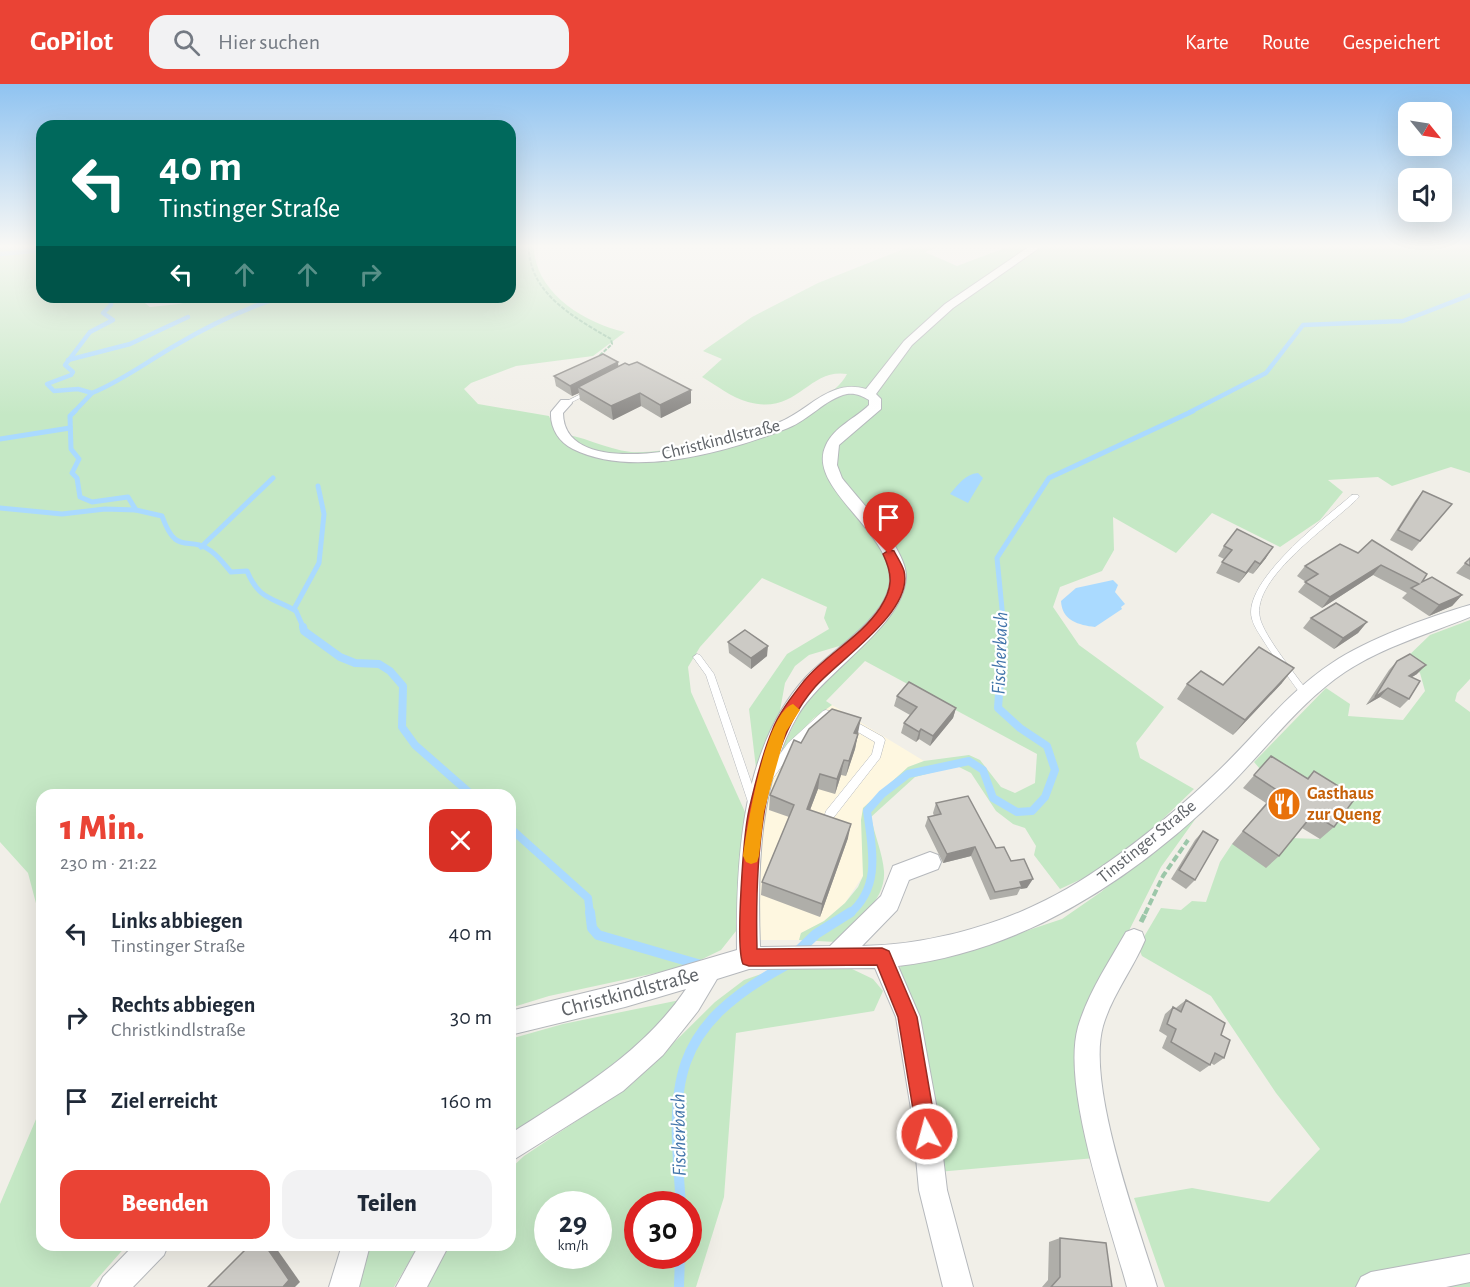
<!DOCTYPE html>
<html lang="de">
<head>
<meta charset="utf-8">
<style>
	:root { --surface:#fff; --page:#f2f2f3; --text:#1f2937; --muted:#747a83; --accent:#ea4335 }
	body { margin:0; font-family:"Alegreya Sans",sans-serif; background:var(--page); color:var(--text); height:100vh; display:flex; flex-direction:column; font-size:22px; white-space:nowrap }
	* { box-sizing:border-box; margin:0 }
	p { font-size:20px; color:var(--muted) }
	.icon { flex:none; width:33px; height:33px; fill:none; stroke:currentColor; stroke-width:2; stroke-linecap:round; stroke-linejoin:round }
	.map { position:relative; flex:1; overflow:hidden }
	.side { position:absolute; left:36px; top:705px; width:480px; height:462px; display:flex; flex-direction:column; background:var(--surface); border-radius:18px; box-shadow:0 6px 24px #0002 }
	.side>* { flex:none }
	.top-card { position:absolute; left:36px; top:36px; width:480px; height:183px; border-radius:18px; box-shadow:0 6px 24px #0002; background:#00695c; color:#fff; overflow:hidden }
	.needle { width:39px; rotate:120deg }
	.controls { position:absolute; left:1398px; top:18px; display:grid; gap:12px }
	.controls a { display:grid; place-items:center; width:54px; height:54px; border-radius:12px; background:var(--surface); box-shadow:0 6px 24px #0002; font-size:30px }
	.speed { position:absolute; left:534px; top:1107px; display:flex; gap:12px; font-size:30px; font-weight:700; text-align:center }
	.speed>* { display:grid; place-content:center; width:78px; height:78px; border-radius:50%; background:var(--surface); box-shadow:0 6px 24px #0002; line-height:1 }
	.speed small { font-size:15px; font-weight:400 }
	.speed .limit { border:9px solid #d22; background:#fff; color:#111 }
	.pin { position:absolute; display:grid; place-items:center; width:51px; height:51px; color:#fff; margin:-62px -26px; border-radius:50% 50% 50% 0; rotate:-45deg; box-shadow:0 0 6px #0007 }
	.pin .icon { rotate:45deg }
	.me { position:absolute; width:66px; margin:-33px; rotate:353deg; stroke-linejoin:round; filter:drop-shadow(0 0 4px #0008) }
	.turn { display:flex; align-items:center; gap:21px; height:126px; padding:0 24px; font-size:27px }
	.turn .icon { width:78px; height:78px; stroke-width:2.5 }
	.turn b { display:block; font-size:42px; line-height:51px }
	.lanes { display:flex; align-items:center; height:57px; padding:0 24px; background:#0003; justify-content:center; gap:30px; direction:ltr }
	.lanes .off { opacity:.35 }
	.round { display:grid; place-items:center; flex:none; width:63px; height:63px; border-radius:18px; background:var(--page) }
	.summary { display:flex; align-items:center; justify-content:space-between; height:102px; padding:0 24px }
	h1 { font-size:36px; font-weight:800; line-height:45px; color:var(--accent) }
	.button { display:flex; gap:12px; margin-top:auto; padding:12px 24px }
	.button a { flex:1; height:69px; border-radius:18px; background:var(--accent); color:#fff; font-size:24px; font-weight:800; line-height:69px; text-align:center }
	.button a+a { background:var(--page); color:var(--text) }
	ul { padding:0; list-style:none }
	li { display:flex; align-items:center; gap:18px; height:84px; padding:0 24px }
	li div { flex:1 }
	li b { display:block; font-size:22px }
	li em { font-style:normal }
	header { display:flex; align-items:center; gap:36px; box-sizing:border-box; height:84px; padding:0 30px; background:var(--accent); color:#fff }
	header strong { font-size:28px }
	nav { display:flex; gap:33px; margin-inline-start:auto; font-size:21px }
	.search { width:420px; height:54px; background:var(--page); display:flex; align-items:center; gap:15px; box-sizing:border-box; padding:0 21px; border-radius:18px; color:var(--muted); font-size:22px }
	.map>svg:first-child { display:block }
	.commercial { fill:#fef7e0 }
	.green { fill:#c5e8c5; fill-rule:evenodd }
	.water { fill:#aadaff }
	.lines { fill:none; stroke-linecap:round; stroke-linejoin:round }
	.stream-far3 { stroke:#aadaff; stroke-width:4.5 }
	.stream-far2 { stroke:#aadaff; stroke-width:5 }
	.stream-far1 { stroke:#aadaff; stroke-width:8 }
	.stream { stroke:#aadaff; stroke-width:10 }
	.lane-casing { stroke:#b5b8bc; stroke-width:1 }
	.street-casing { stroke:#b5b8bc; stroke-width:2 }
	.path-far2 { stroke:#9cc7a9; stroke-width:2; stroke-dasharray:4 1.5; stroke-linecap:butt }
	.path-far1 { stroke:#9cc7a9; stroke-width:4; stroke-dasharray:7 3; stroke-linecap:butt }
	.path { stroke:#9cc7a9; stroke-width:5; stroke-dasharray:8 4.5; stroke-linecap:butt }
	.lane { fill:#fff; fill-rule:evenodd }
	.street { fill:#fff; fill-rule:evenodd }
	.wall { fill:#afaea9 }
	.shaded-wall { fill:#8f8d8a }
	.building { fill:#cccac5; stroke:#8f8d8a; stroke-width:1.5 }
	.route { fill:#ea4335; stroke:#982c22; stroke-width:1.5 }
	.slow { fill:#f59e0b }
	.labels { text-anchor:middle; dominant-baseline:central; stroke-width:4.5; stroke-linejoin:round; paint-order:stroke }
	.street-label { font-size:18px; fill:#5f6368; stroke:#fff }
	.food-label { font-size:18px; font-weight:bold; fill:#c56008; stroke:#fff; text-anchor:start }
	.water-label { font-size:20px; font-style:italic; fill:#4174aa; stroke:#fff }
	.near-street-label { font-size:21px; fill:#5f6368; stroke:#fff }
</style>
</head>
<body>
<header>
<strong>GoPilot</strong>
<div class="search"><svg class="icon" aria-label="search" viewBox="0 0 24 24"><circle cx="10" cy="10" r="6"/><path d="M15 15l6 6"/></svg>Hier suchen</div>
<nav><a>Karte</a><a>Route</a><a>Gespeichert</a></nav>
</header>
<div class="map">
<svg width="1470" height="1203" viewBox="0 0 1470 1203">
	<rect width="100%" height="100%" fill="#f1efe8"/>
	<path class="commercial" d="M832,621L924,677L908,683L863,724V792L845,819L824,837L801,849L799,856H759L756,827L762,735L768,702L780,669L814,634Z"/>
	<g class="green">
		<path d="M0,162H42V213H137L150,223L179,220L208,213H510V162H534C534,208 584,239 625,248L593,272L516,282L471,299L464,305L478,320L549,332L556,349C582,351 605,365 631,368C660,371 750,350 778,339C800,330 837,310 847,290C808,284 797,332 748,318C732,314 716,301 702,293L722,275L703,267L752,233L818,199L906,164L904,162H942L925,168L957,182L1010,162H1470V389L1451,383L1392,402L1378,393L1328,396L1343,408L1320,436L1280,463L1212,429L1176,469L1113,433L1114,466L1102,487L1060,503L1053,523L1079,561L1164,623L1136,659L1140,674L1194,705L1139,758L1103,785L1060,805L1034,771L1036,762L1025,744L1013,740L996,727L971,689L957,682L915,693L871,733C874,749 883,771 884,787C886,817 856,838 836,858L799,856L801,849L824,837L845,819L858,803L863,792L861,736L863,724L908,683L924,677L969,671L980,676L1001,703L1015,709L1035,699L1037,670L865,577L826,617L832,621L814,634L780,669L799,630L846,560L809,571L795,582L785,599L779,632L756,684L749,625L787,570L829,545L824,534L827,523L762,494L700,563L688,583L691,608L745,728L740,842L721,866L688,882L549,912L510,924V711H42V842L28,789L0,758Z"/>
		<path d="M1470,536V595L1457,609L1455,617L1470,628V1203H1165L1134,1114L1192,1104L1269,1118L1320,1065L1276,1009L1211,912L1142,872L1138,863L1161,824L1181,826L1192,817L1206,818L1220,778L1232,760L1290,754L1320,755L1254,678L1326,604L1350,620L1348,632L1403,636L1425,607L1420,589L1404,576L1430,551Z"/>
		<path d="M1204,723L1161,783L1088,928L1095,1074L938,1088L897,887L903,880L945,874L1062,835L1101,808Z"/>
		<path d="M850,884L873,895L883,907L874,927L736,949L724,1113L696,1203H424L448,1161H510V1085L524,1072L632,1000L715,918L744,896L775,885ZM548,1120H598V1172H548ZM638,1120H688V1172H638Z"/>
		<path d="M680,916L649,955L611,985L510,1052V955L563,940Z"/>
		<path d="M42,1021V1161H127L90,1203H0V1120Z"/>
		<path d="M365,1161H419L394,1203H354Z"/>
	</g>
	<g class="water">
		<path d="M978,389L983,394L968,419L950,410C958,401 965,390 978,389Z"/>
		<path d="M1113,496L1118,501L1115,508L1125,520L1121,523L1122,525L1095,543C1079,541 1062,537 1061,517L1076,504Z"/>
	</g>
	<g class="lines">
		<g class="stream-far3">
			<path d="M0,170L42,166"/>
			<path d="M68,276L130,260L188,233"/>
			<path d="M92,309C122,297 148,277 176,261C210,241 243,225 281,213"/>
			<path d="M74,328L92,309L78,305L54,307L47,300L71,291L73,288L65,281L90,248L113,236L103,229L111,221V213"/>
			<path d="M1190,328L1266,289L1303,241L1403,237L1470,211"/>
		</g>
		<g class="stream-far2">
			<path d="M75,327L70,332L71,365L79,375L72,389L77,394L80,413L92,418L128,413L136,426L162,432C177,474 188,450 211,467C219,473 225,481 231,488L247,487C259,516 272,513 296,527L304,545"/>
			<path d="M0,355L70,344"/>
			<path d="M0,424L62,430L105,425L136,426"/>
			<path d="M201,463L273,394"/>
			<path d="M294,525L319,479L324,430L318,402"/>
			<path d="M1004,545L997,474L1049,394L1193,327"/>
		</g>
		<g class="stream-far1">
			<path d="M303,543L304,547L340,573L355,579L379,580L390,587L403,602L402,643L415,661L472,711"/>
			<path d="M510,744L588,814L590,830"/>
			<path d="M849,830C882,803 872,764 867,727L882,710L908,690L969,677L983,686L993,714L1017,728L1032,727L1045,713L1055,686L1047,662L1020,644L998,624L1004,543"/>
		</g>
		<g class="stream">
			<path d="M590,828L592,844L598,851L701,881"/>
			<path d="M797,868L816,850L851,828"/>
			<path d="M681,1120C671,997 669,945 786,881"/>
			<path d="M679,1203L680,1172"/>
		</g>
		<defs>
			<g id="lane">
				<path d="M587,307L592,308L568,320L563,319Z"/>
				<path d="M1352,411H1358L1359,413C1334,439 1250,494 1260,534C1264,552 1296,591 1308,608L1310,610L1308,612H1302C1289,594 1275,575 1263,556C1259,549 1254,543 1252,535C1241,498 1326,433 1352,411Z"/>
				<path d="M697,570L700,571L714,590L759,721L758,724L754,725L750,724L749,721L706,591L693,573Z"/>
				<path d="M826,626L839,630L841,633L839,636L836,637L828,634L794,665L771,697L768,698L765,697L763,694L765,691L788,659L823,627Z"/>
				<path d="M849,634L883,653L885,656L880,674L834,733L830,734L826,733L825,730L826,727L872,670L875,658L846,641L844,638L846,635Z"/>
			</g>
			<g id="street">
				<path d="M1030,162H1042L953,224L912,261L876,310L881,315V325L839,361L837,381L842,394C859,416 907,465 906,493C904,542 825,586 798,631C759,697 757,787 760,863L830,862L881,812L893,782L930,768L938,771L941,778L938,785L909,796L897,826L862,862C923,861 991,844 1046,816C1101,789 1169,734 1213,692C1253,655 1286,609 1332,579C1368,555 1428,533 1470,521V533C1428,550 1383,563 1345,588C1300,618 1266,665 1228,703C1138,792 1026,867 898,882L920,933L938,1031L947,1106L973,1203H943L919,1106L912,1031L896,933L875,884L749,885L717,895L698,927L663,971L623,1007L510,1078V1050C575,1008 642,970 686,905L625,923L510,951V927L625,899L737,866C736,776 741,664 806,593C829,568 880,539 889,504C901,452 804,405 826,361C834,343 856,334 869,321V316C862,312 856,309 847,310C825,315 809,336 788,344C728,368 633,395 573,365C559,358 550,344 551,328L561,316H571L572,319L563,329C564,406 742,354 780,338C800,330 815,313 835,306C846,302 855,302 866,305L904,257L945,220Z"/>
				<path d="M1134,845L1142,848L1145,856C1133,885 1112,911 1103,942C1086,1002 1138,1140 1157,1203H1127C1110,1139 1061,1005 1078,943C1088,909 1109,878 1126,848Z"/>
				<path d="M134,1161H168L164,1171L133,1203H98L103,1193Z"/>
				<path d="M342,1161H370L359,1203H329Z"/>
				<path d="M419,1161H449L427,1203H396Z"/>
				<path d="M1470,1170V1198L1446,1203H1356L1361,1193L1371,1188Z"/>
			</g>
		</defs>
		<use href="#lane" class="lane-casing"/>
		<use href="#street" class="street-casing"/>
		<path class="path-far2" d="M529,162C528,209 575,234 611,255L612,260L599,272"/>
		<path class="path-far1" d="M1145,830L1163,792L1188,756"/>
		<path class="path" d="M1141,838L1146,828"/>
		<use href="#lane" class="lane"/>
		<use href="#street" class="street"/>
	</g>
	<g class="wall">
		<path d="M618,278V283L691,319L661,334L641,322L613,336L580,316L579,309L572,312L556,302L554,292Z"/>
		<path d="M1423,407L1452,420L1412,467L1390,456L1415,417Z"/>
		<path d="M1224,462L1266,474L1253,490L1248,488L1239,499L1216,489L1224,475L1218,472Z"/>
		<path d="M1358,469L1422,498L1462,511L1452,522L1429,532L1402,514L1407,509L1373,491L1322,524L1298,508L1306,498L1297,492L1305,482Z"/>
		<path d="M1470,474V496L1456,489Z"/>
		<path d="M1311,534L1367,538L1358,549L1334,565L1303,544Z"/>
		<path d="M728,558L767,572L751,585L729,569Z"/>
		<path d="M1397,577L1417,590L1412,593L1409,615L1400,624L1380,613L1366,621L1389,586Z"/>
		<path d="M1282,599L1233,651L1177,615L1187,600L1223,601Z"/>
		<path d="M897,612L956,624L953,634L930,662L919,655L916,658L901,649L904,639L910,631L894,622Z"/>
		<path d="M857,650H858L855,665L846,692L841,691L835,710L818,705L810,726L848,754L820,833L761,811L762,798L789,733L769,726L770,711L801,659Z"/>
		<path d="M1271,672L1307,694L1314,687L1334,743L1320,755L1302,744L1279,772L1266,784L1232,760L1266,719L1243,704Z"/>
		<path d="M936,719L996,764L1011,777L1027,804L1020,805L1017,811L990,816L971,772L943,779L925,742L928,733L934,732L933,729Z"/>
		<path d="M1203,747L1195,796L1186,805L1171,795L1195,756Z"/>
		<path d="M1186,916L1221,951L1224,974L1214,981L1211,979L1210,981L1200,988L1162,964L1167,952L1159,947L1165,930L1173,923L1176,924L1177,923Z"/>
		<path d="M1060,1154L1112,1203H1042L1048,1196L1049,1158Z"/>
	</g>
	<g class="shaded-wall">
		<path d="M618,278L619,288L578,303L579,309L572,312L570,302Z"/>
		<path d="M691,306V319L661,334L660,321Z"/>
		<path d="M640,309L641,322L613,336L611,322Z"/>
		<path d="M1273,463L1266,474L1253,490L1260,480Z"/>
		<path d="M1255,477L1248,488L1239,499L1246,489Z"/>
		<path d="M1381,481L1373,491L1322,524L1330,513Z"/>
		<path d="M1462,511L1452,522L1429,532L1439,521Z"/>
		<path d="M1367,538L1358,549L1334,565L1343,554Z"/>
		<path d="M768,562L767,572L751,585V574Z"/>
		<path d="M1426,581L1417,590L1400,600L1409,592Z"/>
		<path d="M1294,584L1282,599L1233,651L1245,636Z"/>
		<path d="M1388,604L1380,613L1366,621L1375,613Z"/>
		<path d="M956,624L953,634L930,662L933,652Z"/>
		<path d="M861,634L858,649L851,664L854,649Z"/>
		<path d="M921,645L919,655L916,658L919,648Z"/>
		<path d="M858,650L855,665L846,692L849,677Z"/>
		<path d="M844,676L841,691L835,710L837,695Z"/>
		<path d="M820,690L818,705L805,739L807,725Z"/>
		<path d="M851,740L848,754L820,833L822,820Z"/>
		<path d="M975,763L971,772L943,779L947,770Z"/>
		<path d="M1033,795L1027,804L1020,805L1022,803L1020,798Z"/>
		<path d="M265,1161H274L300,1198L295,1203H283Z"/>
	</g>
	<g class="building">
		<path d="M603,270L618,278L570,302L554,292Z"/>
		<path d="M637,278L691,306L660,321L640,309L611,322L578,303L625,279L629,281Z"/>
		<path d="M1423,407L1452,420L1420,457L1398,446Z"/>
		<path d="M1237,445L1273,463L1260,480L1255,477L1246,489L1222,478L1232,466L1224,462Z"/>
		<path d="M1372,456L1427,490L1422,498L1432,493L1462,511L1439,521L1411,504L1419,500L1381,481L1330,513L1305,498L1318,490L1305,482L1340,460L1358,469Z"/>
		<path d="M1470,474V482L1465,479Z"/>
		<path d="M1336,519L1367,538L1343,554L1311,534Z"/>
		<path d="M745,546L768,562L751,574L728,558Z"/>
		<path d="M1259,563L1294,584L1245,636L1187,600L1201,587L1223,601Z"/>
		<path d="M1410,570L1426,581L1409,592L1420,597L1409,615L1388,604L1375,613L1397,577Z"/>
		<path d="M909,598L956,624L933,652L921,645L919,648L904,639L917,623L897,612Z"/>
		<path d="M832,625L861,634L854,649L858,650L849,677L844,676L837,695L820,690L807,725L851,740L822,820L762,798L794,721L770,711L794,656L801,659L809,645Z"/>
		<path d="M1271,672L1308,695L1314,687L1356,713L1334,743L1313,730L1279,772L1243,747L1278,707L1254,691Z"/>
		<path d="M968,712L996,764L1004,763L1011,777L1024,775L1033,795L1020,798L1022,803L995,808L975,763L947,770L928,733L941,730L936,719Z"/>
		<path d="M1203,747L1218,756L1195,796L1179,786Z"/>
		<path d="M1186,916L1225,939L1221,951L1230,956L1224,974L1215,969L1210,981L1171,958L1176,945L1167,940L1173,923L1181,928Z"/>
		<path d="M1060,1154L1106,1159L1112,1203H1051L1060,1193Z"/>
		<path d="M250,1161H265L289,1196L283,1203H208Z"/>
	</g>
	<linearGradient id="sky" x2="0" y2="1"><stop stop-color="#8fc3f1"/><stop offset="0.49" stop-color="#f9f8f5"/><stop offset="1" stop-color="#f9f8f5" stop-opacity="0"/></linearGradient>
	<rect width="1470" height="331" fill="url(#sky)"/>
	<path class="route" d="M889,466L894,467C897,473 902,480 904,487C914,528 837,577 815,603C759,667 755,784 757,865L882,864L889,867L917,933L937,1050L934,1057L927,1060L920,1057L917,1050L898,933L877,881L749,882L743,880C735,862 744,748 749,726C755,700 762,671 772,647C778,630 793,611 804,597C826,570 860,554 880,524C893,504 893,491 883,470Z"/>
	<path class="slow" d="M793,620L800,626L786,648L771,701L764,728L759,772L757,778L751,780L746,778L743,772C747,744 765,629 793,620Z"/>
	<defs>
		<symbol id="restaurant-disc" viewBox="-11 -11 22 22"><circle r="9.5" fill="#e8710a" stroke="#fff"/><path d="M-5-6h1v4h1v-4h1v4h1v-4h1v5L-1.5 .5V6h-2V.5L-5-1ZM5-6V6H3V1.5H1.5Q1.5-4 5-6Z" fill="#fff"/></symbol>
	</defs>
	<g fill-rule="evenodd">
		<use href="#restaurant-disc" x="1265" y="701" width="38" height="38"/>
	</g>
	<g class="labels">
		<g class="street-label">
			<text transform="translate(721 356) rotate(-14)">Christkindlstraße</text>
			<text transform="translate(1147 758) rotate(-39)">Tinstinger Straße</text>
		</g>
		<g class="food-label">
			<text x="1307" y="710">Gasthaus<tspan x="1307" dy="21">zur Queng</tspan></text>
		</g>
		<g class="water-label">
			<text transform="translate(1000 569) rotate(-88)">Fischerbach</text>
			<text transform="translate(679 1051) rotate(-91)">Fischerbach</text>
		</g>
		<g class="near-street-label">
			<text transform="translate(630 908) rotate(-15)">Christkindlstraße</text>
		</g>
	</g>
</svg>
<div class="controls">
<a><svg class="needle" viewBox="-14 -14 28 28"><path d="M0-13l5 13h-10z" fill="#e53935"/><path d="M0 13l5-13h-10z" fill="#747a83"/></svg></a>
<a><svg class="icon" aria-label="sound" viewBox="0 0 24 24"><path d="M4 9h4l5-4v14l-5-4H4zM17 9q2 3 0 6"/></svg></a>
</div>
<div class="speed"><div>29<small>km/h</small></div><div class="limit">30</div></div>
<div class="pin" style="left:889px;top:470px;background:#d93025"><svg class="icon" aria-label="arrive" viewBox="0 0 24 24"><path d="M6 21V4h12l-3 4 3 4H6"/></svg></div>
<svg class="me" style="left:927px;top:1050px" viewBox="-20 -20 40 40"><circle r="17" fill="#ea4335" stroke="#fff" stroke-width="3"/><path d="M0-11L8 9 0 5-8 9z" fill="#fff"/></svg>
<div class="top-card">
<div class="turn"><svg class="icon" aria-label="left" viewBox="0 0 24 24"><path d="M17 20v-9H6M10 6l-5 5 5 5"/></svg><div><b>40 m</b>Tinstinger Straße</div></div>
<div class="lanes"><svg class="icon" aria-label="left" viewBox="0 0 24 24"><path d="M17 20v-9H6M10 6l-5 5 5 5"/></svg><svg class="icon off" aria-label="ahead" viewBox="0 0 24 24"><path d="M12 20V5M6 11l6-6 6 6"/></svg><svg class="icon off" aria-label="ahead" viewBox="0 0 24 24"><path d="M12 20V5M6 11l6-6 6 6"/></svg><svg class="icon off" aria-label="right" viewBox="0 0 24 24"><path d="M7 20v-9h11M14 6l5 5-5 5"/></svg></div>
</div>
<section class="side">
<div class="summary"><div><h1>1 Min.</h1><p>230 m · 21:22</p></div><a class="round" style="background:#d93025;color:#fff"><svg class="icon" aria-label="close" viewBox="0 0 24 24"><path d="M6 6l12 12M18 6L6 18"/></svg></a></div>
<ul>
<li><svg class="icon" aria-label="left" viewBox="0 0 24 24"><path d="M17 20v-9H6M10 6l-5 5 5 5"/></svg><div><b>Links abbiegen</b><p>Tinstinger Straße</p></div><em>40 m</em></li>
<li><svg class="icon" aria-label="right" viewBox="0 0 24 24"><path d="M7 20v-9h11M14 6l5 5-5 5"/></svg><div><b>Rechts abbiegen</b><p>Christkindlstraße</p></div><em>30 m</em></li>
<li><svg class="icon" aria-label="arrive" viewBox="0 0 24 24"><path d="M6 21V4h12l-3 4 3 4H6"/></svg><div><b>Ziel erreicht</b></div><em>160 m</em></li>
</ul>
<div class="button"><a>Beenden</a><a>Teilen</a></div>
</section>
</div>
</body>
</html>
